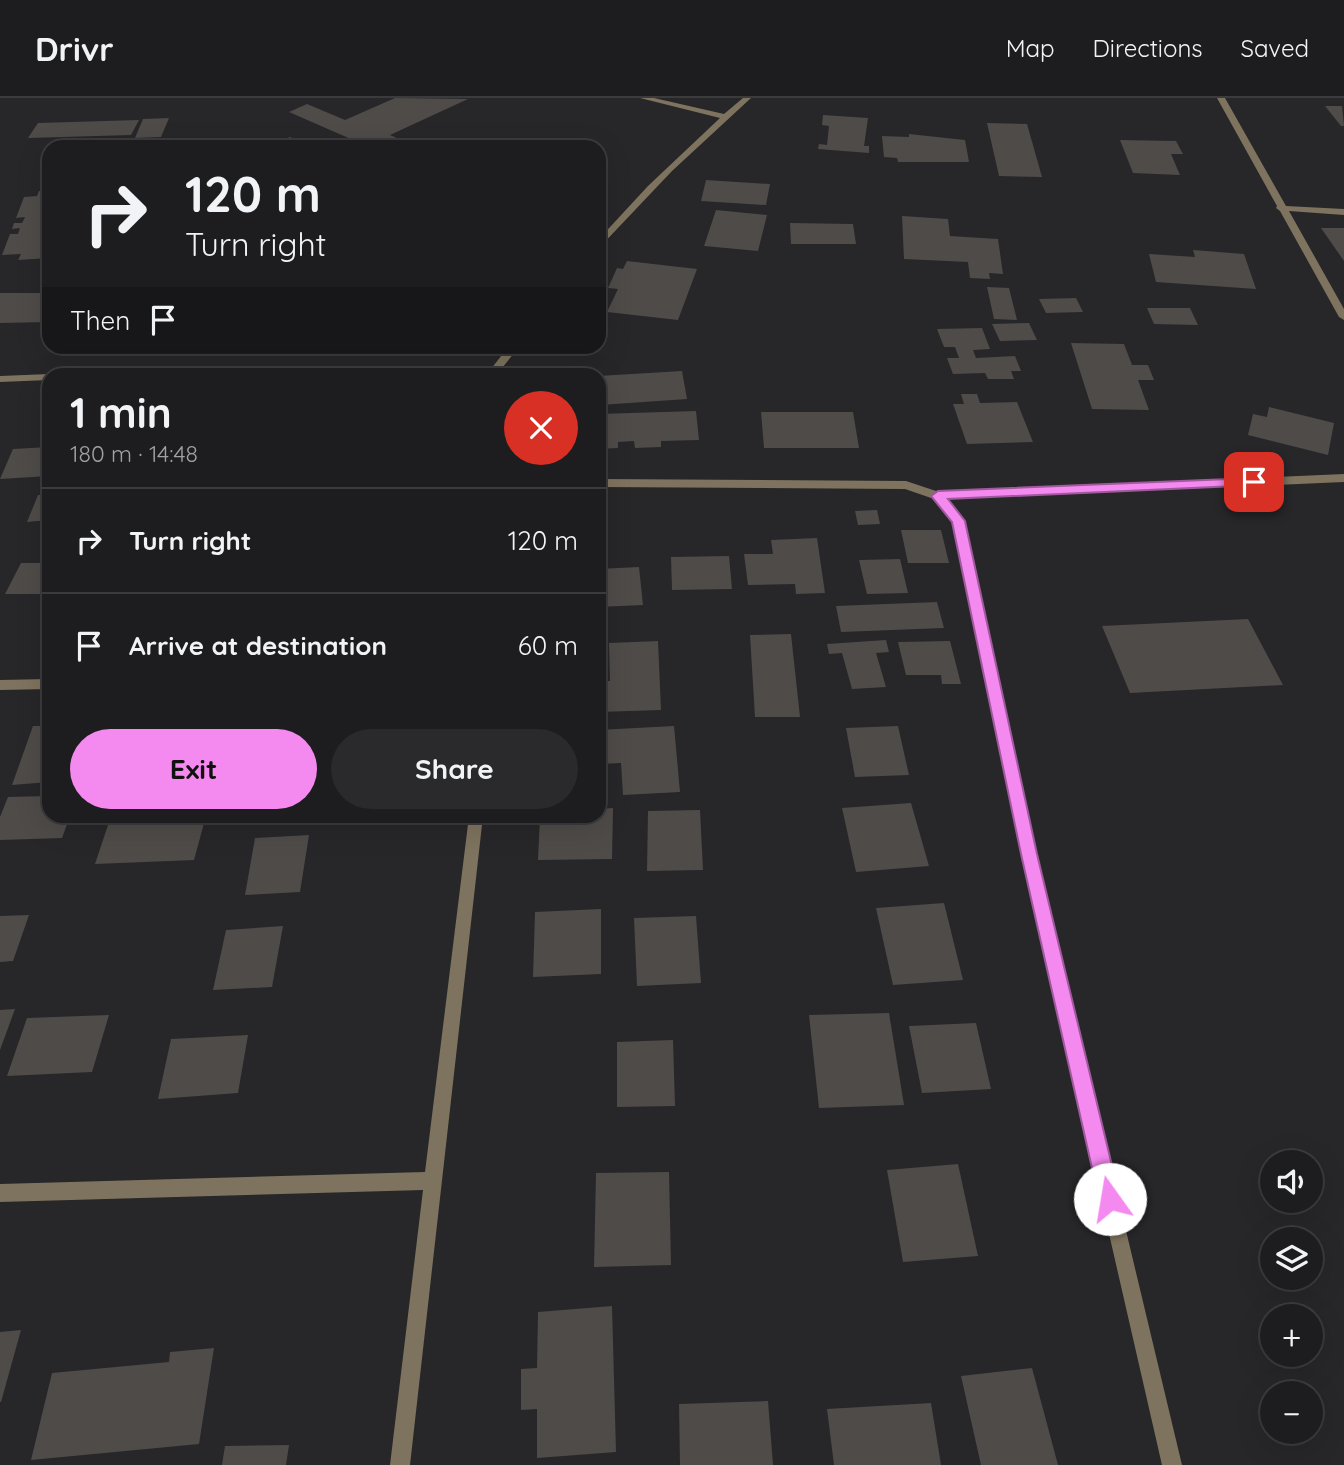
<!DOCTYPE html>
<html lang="en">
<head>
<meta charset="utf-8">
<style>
	:root { --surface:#1d1c1f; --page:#2a292c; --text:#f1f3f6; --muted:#a0a1a4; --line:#3b3a3d; --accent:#f489f0 }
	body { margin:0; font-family:Quicksand,sans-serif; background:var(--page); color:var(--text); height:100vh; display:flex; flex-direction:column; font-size:26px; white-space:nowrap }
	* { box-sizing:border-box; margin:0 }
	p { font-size:23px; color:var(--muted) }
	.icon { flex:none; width:38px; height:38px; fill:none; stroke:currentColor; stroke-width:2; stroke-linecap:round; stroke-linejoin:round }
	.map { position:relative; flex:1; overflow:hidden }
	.details { position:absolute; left:42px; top:270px; width:564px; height:455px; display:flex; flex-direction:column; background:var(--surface); border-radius:21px; box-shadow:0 7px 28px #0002,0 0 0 2px var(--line) }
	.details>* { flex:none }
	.top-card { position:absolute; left:42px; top:42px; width:564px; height:214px; border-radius:21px; box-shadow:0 7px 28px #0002,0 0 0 2px var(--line); background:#1d1c1f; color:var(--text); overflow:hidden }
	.controls { position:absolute; left:1260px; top:1052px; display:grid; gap:14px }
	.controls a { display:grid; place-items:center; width:63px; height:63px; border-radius:50%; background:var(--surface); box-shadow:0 7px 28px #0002,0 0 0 2px var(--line); font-size:35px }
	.pin { position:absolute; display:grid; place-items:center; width:60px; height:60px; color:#fff; margin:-30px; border-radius:14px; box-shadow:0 4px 10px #0006 }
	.me { position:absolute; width:77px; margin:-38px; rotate:347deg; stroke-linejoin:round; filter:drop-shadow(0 0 5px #0008) }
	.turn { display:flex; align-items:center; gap:24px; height:147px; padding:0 28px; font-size:32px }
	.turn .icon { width:91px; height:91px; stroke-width:2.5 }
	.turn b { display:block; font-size:49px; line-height:60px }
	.then { display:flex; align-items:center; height:66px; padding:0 28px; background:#0003; gap:14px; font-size:26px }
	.round { display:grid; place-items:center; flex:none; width:74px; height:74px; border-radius:37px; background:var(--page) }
	.headline { display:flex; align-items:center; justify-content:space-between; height:119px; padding:0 28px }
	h1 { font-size:42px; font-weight:700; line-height:52px }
	.primary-button { display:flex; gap:14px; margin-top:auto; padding:14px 28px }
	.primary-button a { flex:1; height:80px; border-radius:42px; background:var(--accent); color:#111; font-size:28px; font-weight:700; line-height:80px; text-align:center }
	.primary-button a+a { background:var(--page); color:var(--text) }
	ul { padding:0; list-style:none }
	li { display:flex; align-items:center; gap:21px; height:105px; padding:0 28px; border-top:2px solid var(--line) }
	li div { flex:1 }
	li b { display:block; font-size:26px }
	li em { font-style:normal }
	header { display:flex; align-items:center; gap:42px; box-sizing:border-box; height:98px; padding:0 35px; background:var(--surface); border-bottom:2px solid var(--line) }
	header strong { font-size:33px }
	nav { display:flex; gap:38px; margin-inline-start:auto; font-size:24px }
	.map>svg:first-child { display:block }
	.building { fill:#4f4b49 }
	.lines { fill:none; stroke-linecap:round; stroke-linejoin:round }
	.street { fill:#7e735e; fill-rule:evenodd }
	.route { fill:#f489f0; stroke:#9f599c; stroke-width:2 }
</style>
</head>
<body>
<header>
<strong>Drivr</strong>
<nav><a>Map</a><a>Directions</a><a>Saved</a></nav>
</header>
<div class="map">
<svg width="1344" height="1367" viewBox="0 0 1344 1367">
	<rect width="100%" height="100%" fill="#272629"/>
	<g class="building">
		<path d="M395,0L468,1L390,37L417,49H369L289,14L307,6L345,22Z"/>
		<path d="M1325,8H1342L1344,28H1341Z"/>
		<path d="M823,17L868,20L864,48H869V55L818,51L819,46L827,47L829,28L822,27Z"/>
		<path d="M169,20L161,39L135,40L143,21Z"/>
		<path d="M139,22L131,37L28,40L38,25Z"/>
		<path d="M987,25L1027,26L1042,79L999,78Z"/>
		<path d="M909,36L965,42L969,64H898L897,60L884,59L882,38L909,39Z"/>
		<path d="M290,39L313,49H268Z"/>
		<path d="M497,40L527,48V49H484Z"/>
		<path d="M1120,42L1176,43L1183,56H1171L1180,77L1133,75Z"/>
		<path d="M706,82L770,86L766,107L701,103Z"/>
		<path d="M49,92V160L18,162L21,156L2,157L10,136H18L20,130L12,131L14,125H22L25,119L16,120L24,99L37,98L39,93Z"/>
		<path d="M716,112L767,117L758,153L704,148Z"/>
		<path d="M902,118L948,121L950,138L998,141L1003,176L989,175L990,181L970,180L968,164L904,161Z"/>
		<path d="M790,125L853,126L856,146H791Z"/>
		<path d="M1321,130H1344V163Z"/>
		<path d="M1193,152L1244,156L1256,191L1156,184L1149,156L1195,159Z"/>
		<path d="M627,163L697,171L678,222L607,214L618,191L608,190L617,170L623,171Z"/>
		<path d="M987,189L1009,190L1017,222L994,221Z"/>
		<path d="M0,195H49V224L0,225Z"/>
		<path d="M1076,200L1083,214L1046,215L1039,201Z"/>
		<path d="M1147,210H1190L1198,227L1154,226Z"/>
		<path d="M1029,225L1037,242L1000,243L992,226Z"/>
		<path d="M982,230L990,251L973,252L976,260L1015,258L1021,273H1011L1014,281H988L985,275L953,276L947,260H959L955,249H944L937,231Z"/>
		<path d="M1071,245L1124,246L1132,267H1148L1154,282H1138L1149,312L1092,311Z"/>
		<path d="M682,273L687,301L600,307L598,278Z"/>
		<path d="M961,296H977L980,305L1017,304L1033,344L967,346L953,306H964Z"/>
		<path d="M1269,309L1334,325L1328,357L1248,337L1253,316L1267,319Z"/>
		<path d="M696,313L699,342L661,343V349L635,350L634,343L618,344V350L598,351V316Z"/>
		<path d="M761,314H853L859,350H764Z"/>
		<path d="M49,349V378L0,381L13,351Z"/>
		<path d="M38,397H49V422L27,424Z"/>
		<path d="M877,412L880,426L858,427L855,413Z"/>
		<path d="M901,432H941L949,465H908Z"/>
		<path d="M817,440L825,495L796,496L795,486L748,487L744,456H773L771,442Z"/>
		<path d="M729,458L732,491L672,492L671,459Z"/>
		<path d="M900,461L908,495L867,496L859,462Z"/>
		<path d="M21,465H49V496H5Z"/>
		<path d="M639,469L643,507L598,509V471Z"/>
		<path d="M937,504L944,530L841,534L836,508Z"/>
		<path d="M1248,521L1283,587L1130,595L1102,528Z"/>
		<path d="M791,536L800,619H755L750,537Z"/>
		<path d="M886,542L889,554L876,555L886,589L852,591L842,555L829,556L827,546Z"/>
		<path d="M658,543L661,612L598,614V583H610L609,545Z"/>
		<path d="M950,543L961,586H942L941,577H906L898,544Z"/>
		<path d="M33,628H49V684L12,687Z"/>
		<path d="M674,628L680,694L623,697L621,665L598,666V632Z"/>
		<path d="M898,628L909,677L855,679L846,630Z"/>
		<path d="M49,698V718H70L62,740L0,742V719L8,699Z"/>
		<path d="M911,705L929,768L856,774L842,710Z"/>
		<path d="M613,710L612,761L538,762L540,718H598V711Z"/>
		<path d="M700,712L703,772L647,773L648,713Z"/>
		<path d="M111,718H206L194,762L95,766Z"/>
		<path d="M309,737L300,794L245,797L255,740Z"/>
		<path d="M944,805L963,882L893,887L876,810Z"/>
		<path d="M601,811V876L533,879L535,814Z"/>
		<path d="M29,817L13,863L0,864V818Z"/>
		<path d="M696,818L701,885L637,888L634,820Z"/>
		<path d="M283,828L272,889L213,892L226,832Z"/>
		<path d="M15,911L0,952V912Z"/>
		<path d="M889,915L904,1007L819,1010L809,917Z"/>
		<path d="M109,917L92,974L7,978L27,920Z"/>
		<path d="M976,925L991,991L922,995L909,928Z"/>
		<path d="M248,937L238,995L158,1001L171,941Z"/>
		<path d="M673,942L675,1008L617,1009V944Z"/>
		<path d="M958,1066L978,1158L903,1164L887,1072Z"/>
		<path d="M669,1074L671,1167L594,1169L596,1075Z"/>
		<path d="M612,1208L616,1354L537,1360V1311L521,1312V1271L537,1270L538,1214Z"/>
		<path d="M21,1232L1,1304H0V1234Z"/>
		<path d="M214,1250L199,1346L31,1362L52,1275L169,1264L170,1254Z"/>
		<path d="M1032,1270L1058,1367H981L961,1278Z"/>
		<path d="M768,1303L773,1367H680L679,1306Z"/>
		<path d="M931,1305L941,1367H834L827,1311Z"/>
		<path d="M289,1347L286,1367H222L225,1348Z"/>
	</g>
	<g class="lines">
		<g class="street">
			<path d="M640,0H654L724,16L743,0H751L672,73L598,151V142L648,88L720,20Z"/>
			<path d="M1217,0H1225L1286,108L1344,111V117L1289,113L1344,211V222L1339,219L1280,113L1276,110L1277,108Z"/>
			<path d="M509,248H520L497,276H487Z"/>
			<path d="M441,269L465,276H142L147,273Z"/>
			<path d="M49,276H51H49V282L0,284V278Z"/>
			<path d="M1344,376V384L947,401L965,423L1036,756L1182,1367H1162L1022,756L953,424L934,401L905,391L598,389V381L906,383L939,394Z"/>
			<path d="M49,581V591L0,592V582Z"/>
			<path d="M469,718H483L410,1367H390L423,1092L0,1104V1086L425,1074Z"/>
		</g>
	</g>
	<path class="route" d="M1254,380L1258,381V387L948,401L965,423L1037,756L1120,1101L1117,1108L1110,1111L1102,1108L1099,1101L1021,756L952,424L931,398L938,393Z"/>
</svg>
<div class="controls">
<a><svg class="icon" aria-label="sound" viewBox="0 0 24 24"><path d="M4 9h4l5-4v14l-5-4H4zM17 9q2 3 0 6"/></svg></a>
<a><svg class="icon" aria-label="layers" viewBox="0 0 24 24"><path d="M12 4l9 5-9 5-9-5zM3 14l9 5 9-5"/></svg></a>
<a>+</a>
<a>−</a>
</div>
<div class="pin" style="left:1254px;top:384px;background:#d93025"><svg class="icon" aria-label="arrive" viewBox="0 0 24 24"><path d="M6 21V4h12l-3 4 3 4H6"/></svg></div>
<svg class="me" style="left:1110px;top:1101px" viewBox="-20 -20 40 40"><circle r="19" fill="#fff"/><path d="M0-13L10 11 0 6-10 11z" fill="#f489f0"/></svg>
<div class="top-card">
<div class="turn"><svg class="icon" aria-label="right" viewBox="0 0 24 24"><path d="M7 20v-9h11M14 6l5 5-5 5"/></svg><div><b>120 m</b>Turn right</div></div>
<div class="then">Then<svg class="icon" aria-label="arrive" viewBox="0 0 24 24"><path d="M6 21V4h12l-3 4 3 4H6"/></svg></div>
</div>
<section class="details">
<div class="headline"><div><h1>1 min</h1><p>180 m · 14:48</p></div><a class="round" style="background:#d93025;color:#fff"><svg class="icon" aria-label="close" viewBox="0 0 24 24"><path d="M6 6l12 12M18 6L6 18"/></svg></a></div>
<ul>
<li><svg class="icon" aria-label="right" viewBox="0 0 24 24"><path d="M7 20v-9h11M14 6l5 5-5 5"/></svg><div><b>Turn right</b></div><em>120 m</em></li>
<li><svg class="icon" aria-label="arrive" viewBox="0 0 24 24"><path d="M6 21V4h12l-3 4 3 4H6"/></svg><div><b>Arrive at destination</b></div><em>60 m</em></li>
</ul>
<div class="primary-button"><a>Exit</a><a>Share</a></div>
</section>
</div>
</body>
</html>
